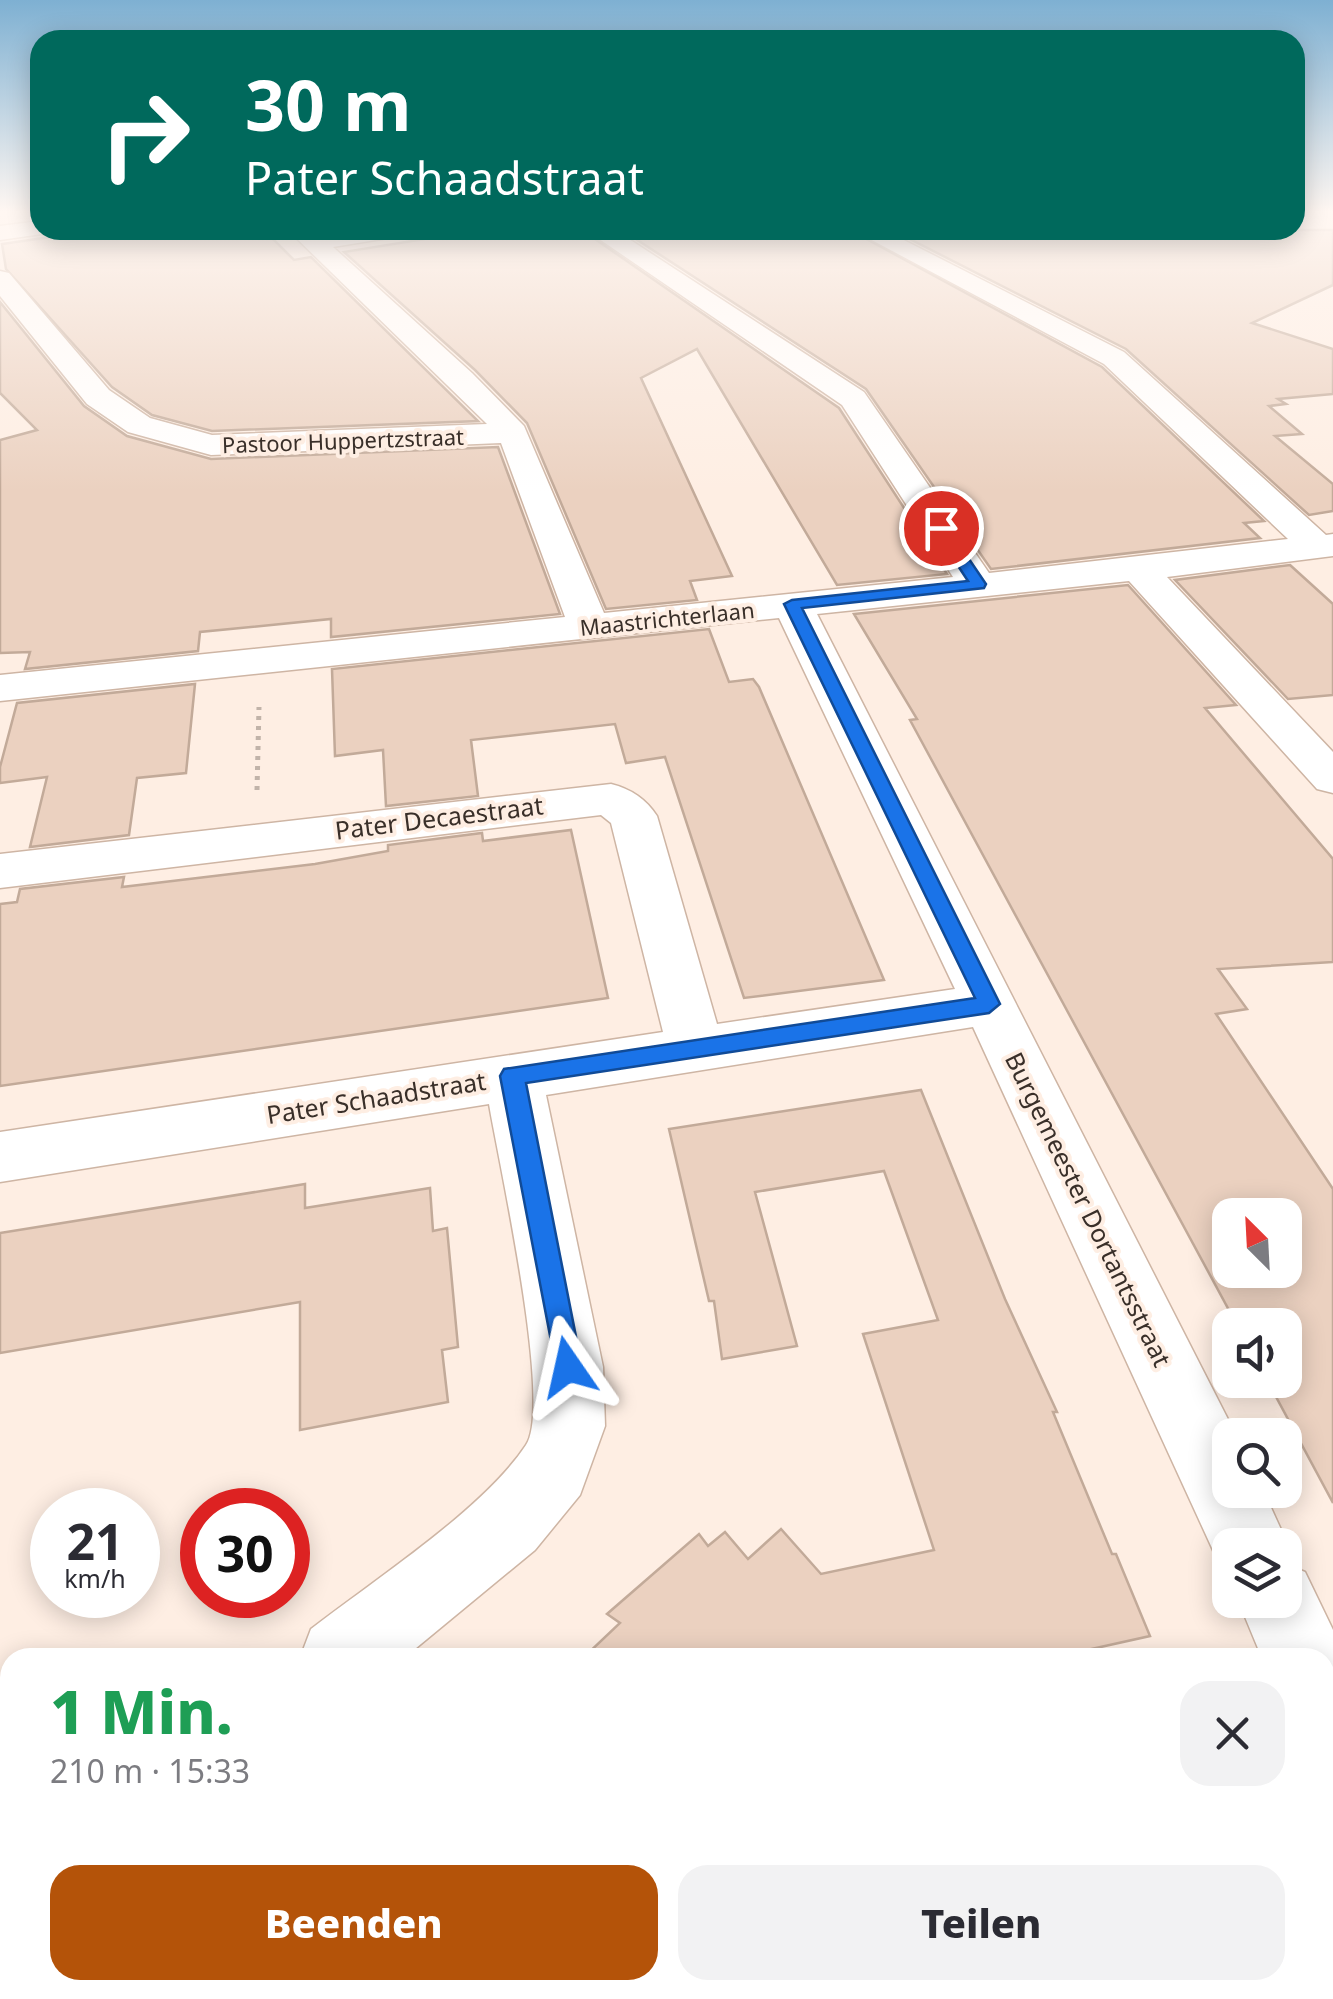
<!DOCTYPE html>
<html lang="de">
<head>
<meta charset="utf-8">
<style>
	:root { --surface:#fff; --page:#f2f2f3; --text:#2b2b33; --muted:#7c7c81; --accent:#b45309 }
	body { margin:0; font-family:"Noto Sans",sans-serif; background:var(--page); color:var(--text); height:100vh; display:flex; flex-direction:column; font-size:38px; white-space:nowrap }
	* { box-sizing:border-box; margin:0 }
	p { font-size:32px; color:var(--muted) }
	.icon { flex:none; width:55px; height:55px; fill:none; stroke:currentColor; stroke-width:2; stroke-linecap:round; stroke-linejoin:round }
	.map { position:relative; flex:1; overflow:hidden }
	.side { position:absolute; left:0px; top:1648px; width:1335px; height:352px; display:flex; flex-direction:column; background:var(--surface); border-radius:30px 30px 0 0; box-shadow:0 5px 25px #0003 }
	.side>* { flex:none }
	.guide { position:absolute; left:30px; top:30px; width:1275px; height:210px; border-radius:30px; box-shadow:0 5px 25px #0003; background:#00695c; color:#fff; overflow:hidden }
	.needle { width:65px; rotate:336deg }
	.fabs { position:absolute; left:1212px; top:1198px; display:grid; gap:20px }
	.fabs a { display:grid; place-items:center; width:90px; height:90px; border-radius:20px; background:var(--surface); box-shadow:0 5px 25px #0003; font-size:50px }
	.speed { position:absolute; left:30px; top:1488px; display:flex; gap:20px; font-size:50px; font-weight:700; text-align:center }
	.speed>* { display:grid; place-content:center; width:130px; height:130px; border-radius:50%; background:var(--surface); box-shadow:0 5px 25px #0003; line-height:1 }
	.speed small { font-size:25px; font-weight:400 }
	.speed .limit { border:15px solid #d22; background:#fff; color:#111 }
	.pin { position:absolute; display:grid; place-items:center; width:85px; height:85px; color:#fff; margin:-42px; border:5px solid #fff; border-radius:50%; box-shadow:0 2px 10px #0007 }
	.me { position:absolute; width:110px; margin:-55px; rotate:349deg; stroke-linejoin:round; filter:drop-shadow(0 0 8px #0008) }
	.turn { display:flex; align-items:center; gap:35px; height:210px; padding:0 50px; font-size:45px }
	.turn .icon { width:130px; height:130px; stroke-width:2.5 }
	.turn b { display:block; font-size:70px; line-height:85px }
	.round { display:grid; place-items:center; flex:none; width:105px; height:105px; border-radius:30px; background:var(--page) }
	.headline { display:flex; align-items:center; justify-content:space-between; height:170px; padding:0 50px }
	h1 { font-size:60px; font-weight:800; line-height:75px; color:#1e9e55 }
	.button { display:flex; gap:20px; margin-top:auto; padding:20px 50px }
	.button a { flex:1; height:115px; border-radius:30px; background:var(--accent); color:#fff; font-size:40px; font-weight:800; line-height:115px; text-align:center }
	.button a+a { background:var(--page); color:var(--text) }
	.map>svg:first-child { display:block }
	.building { fill:#ebd1c0; stroke:#c2aa99; stroke-width:2.5; fill-rule:evenodd }
	.lines { fill:none; stroke-linecap:round; stroke-linejoin:round }
	.street-casing { stroke:#ceb5a4; stroke-width:3 }
	.path { stroke:#c1b3a9; stroke-width:5; stroke-dasharray:4 6; stroke-linecap:butt }
	.street { fill:#fff; fill-rule:evenodd }
	.route { fill:#1a73e8; stroke:#114b97; stroke-width:2.5 }
	.labels { text-anchor:middle; dominant-baseline:central; stroke-width:8; stroke-linejoin:round; paint-order:stroke }
	.far-street-label { font-size:22px; fill:#392f29; stroke:#feeee3 }
	.street-label { font-size:25px; fill:#392f29; stroke:#feeee3 }
</style>
</head>
<body>
<div class="map">
<svg width="1333" height="1999" viewBox="0 0 1333 1999">
	<rect width="100%" height="100%" fill="#feeee3"/>
	<g class="building">
		<path d="M55,230H264L294,260L311,257L478,421L212,431L152,415L112,387L6,269L2,244L50,237Z"/>
		<path d="M480,230H582L839,408L947,574L837,585L697,349L641,378L732,576L690,581L697,600L606,609L527,423L475,370L344,252Z"/>
		<path d="M622,230H850L1102,367L1264,521L1244,523L1260,538L991,569L866,389Z"/>
		<path d="M892,230H1333V285L1252,323L1333,349V394L1278,399L1286,404L1269,406L1302,434L1275,436L1333,484V511L1309,515L1126,349Z"/>
		<path d="M0,302L84,406L127,436L211,459L498,447L560,614L331,637V619L200,632L198,651L25,669L30,652L0,653V440L37,430L0,393Z"/>
		<path d="M1290,565L1333,604V695L1288,699L1175,580Z"/>
		<path d="M1128,585L1236,705L1205,708L1333,859V962L1218,969L1247,1009L1216,1014L1333,1189V1503L1267,1380H1285V1325H1237L910,720L917,719L854,614ZM1230,1215H1285V1270H1230Z"/>
		<path d="M709,629L729,682L753,679L759,687L884,980L744,998L665,757L626,763L615,724L471,740L478,796L386,806L383,750L335,756L332,669Z"/>
		<path d="M195,684L186,773L137,778L129,835L30,847L47,777L0,783V767L17,703Z"/>
		<path d="M571,830L608,998L0,1086V904L17,902L20,889L124,877L122,887L315,864L388,851V845L482,833L483,841Z"/>
		<path d="M921,1090L1005,1299L1057,1412H1053L1112,1554H1116L1150,1636L1051,1658H583L620,1623L607,1614L699,1534L708,1546L725,1532L748,1559L781,1529L821,1574L934,1550L863,1334L938,1320L884,1171L755,1192L797,1346L722,1359L714,1301H709L669,1129Z"/>
		<path d="M305,1184V1208L430,1188L433,1231L447,1228L458,1347L442,1350L448,1402L300,1430V1302L0,1353V1233Z"/>
	</g>
	<g class="lines">
		<defs>
			<g id="street">
				<path d="M40,221V230H51L49,233L0,240V226Z"/>
				<path d="M288,230H314L319,235L348,230H406L394,237L333,247L472,373L524,426L604,613L953,577L842,405L586,230H615L864,392L989,573L1288,539L1104,364L853,230H884L1124,352L1326,535L1333,534V556L1167,577L1333,752V793L1317,789L1129,581L817,614L1236,1435H1230V1490H1263L1288,1545L1285,1553V1545H1230V1575L1223,1572L973,1027L546,1095L603,1367L605,1426L580,1495L535,1550L404,1658H300L311,1629C374,1580 484,1509 526,1445C553,1405 499,1163 489,1104L0,1182V1132L663,1032L611,823L601,815L0,888V854L611,784C631,789 646,799 657,816L717,1024L955,989L779,618L0,701V675L565,617L501,443L211,455L128,432L87,404L0,296V271L9,273L109,390L150,418L212,435L487,424Z"/>
				<path d="M1285,1564L1305,1572L1333,1630V1756L1325,1752V1658H1262L1238,1600H1285Z"/>
				<path d="M10,1868V1964L0,1968V1872Z"/>
			</g>
		</defs>
		<use href="#street" class="street-casing"/>
		<path class="path" d="M257,790L259,707"/>
		<use href="#street" class="street"/>
	</g>
	<linearGradient id="sky" x2="0" y2="1"><stop stop-color="#7eb0d2"/><stop offset="0.43" stop-color="#fff7f2"/><stop offset="1" stop-color="#fff7f2" stop-opacity="0"/></linearGradient>
	<rect width="1333" height="492" fill="url(#sky)"/>
	<path class="route" d="M936,525H946L986,584L984,588L802,608L1000,1004L989,1013L526,1083L582,1367L578,1377L568,1381L558,1377L500,1076L504,1069L975,998L784,604L792,600L968,581L933,528Z"/>
	<g class="labels">
		<g class="far-street-label">
			<text transform="translate(343 440) rotate(-2)">Pastoor Huppertzstraat</text>
			<text transform="translate(667 618) rotate(-6)">Maastrichterlaan</text>
		</g>
		<g class="street-label">
			<text transform="translate(439 817) rotate(-7)">Pater Decaestraat</text>
			<text transform="translate(376 1097) rotate(-9)">Pater Schaadstraat</text>
			<text transform="translate(1089 1209) rotate(64)">Burgemeester Dortantsstraat</text>
		</g>
	</g>
</svg>
<div class="fabs">
<a><svg class="needle" viewBox="-14 -14 28 28"><path d="M0-13l5 13h-10z" fill="#e53935"/><path d="M0 13l5-13h-10z" fill="#7c7c81"/></svg></a>
<a><svg class="icon" aria-label="sound" viewBox="0 0 24 24"><path d="M4 9h4l5-4v14l-5-4H4zM17 9q2 3 0 6"/></svg></a>
<a><svg class="icon" aria-label="search" viewBox="0 0 24 24"><circle cx="10" cy="10" r="6"/><path d="M15 15l6 6"/></svg></a>
<a><svg class="icon" aria-label="layers" viewBox="0 0 24 24"><path d="M12 4l9 5-9 5-9-5zM3 14l9 5 9-5"/></svg></a>
</div>
<div class="speed"><div>21<small>km/h</small></div><div class="limit">30</div></div>
<div class="pin" style="left:941px;top:528px;background:#d93025"><svg class="icon" aria-label="arrive" viewBox="0 0 24 24"><path d="M6 21V4h12l-3 4 3 4H6"/></svg></div>
<svg class="me" style="left:568px;top:1367px" viewBox="-20 -20 40 40"><path d="M0-17L14 15 0 8-14 15z" fill="#1a73e8" stroke="#fff" stroke-width="4"/></svg>
<div class="guide">
<div class="turn"><svg class="icon" aria-label="right" viewBox="0 0 24 24"><path d="M7 20v-9h11M14 6l5 5-5 5"/></svg><div><b>30 m</b>Pater Schaadstraat</div></div>
</div>
<section class="side">
<div class="headline"><div><h1>1 Min.</h1><p>210 m · 15:33</p></div><a class="round"><svg class="icon" aria-label="close" viewBox="0 0 24 24"><path d="M6 6l12 12M18 6L6 18"/></svg></a></div>
<div class="button"><a>Beenden</a><a>Teilen</a></div>
</section>
</div>
</body>
</html>
